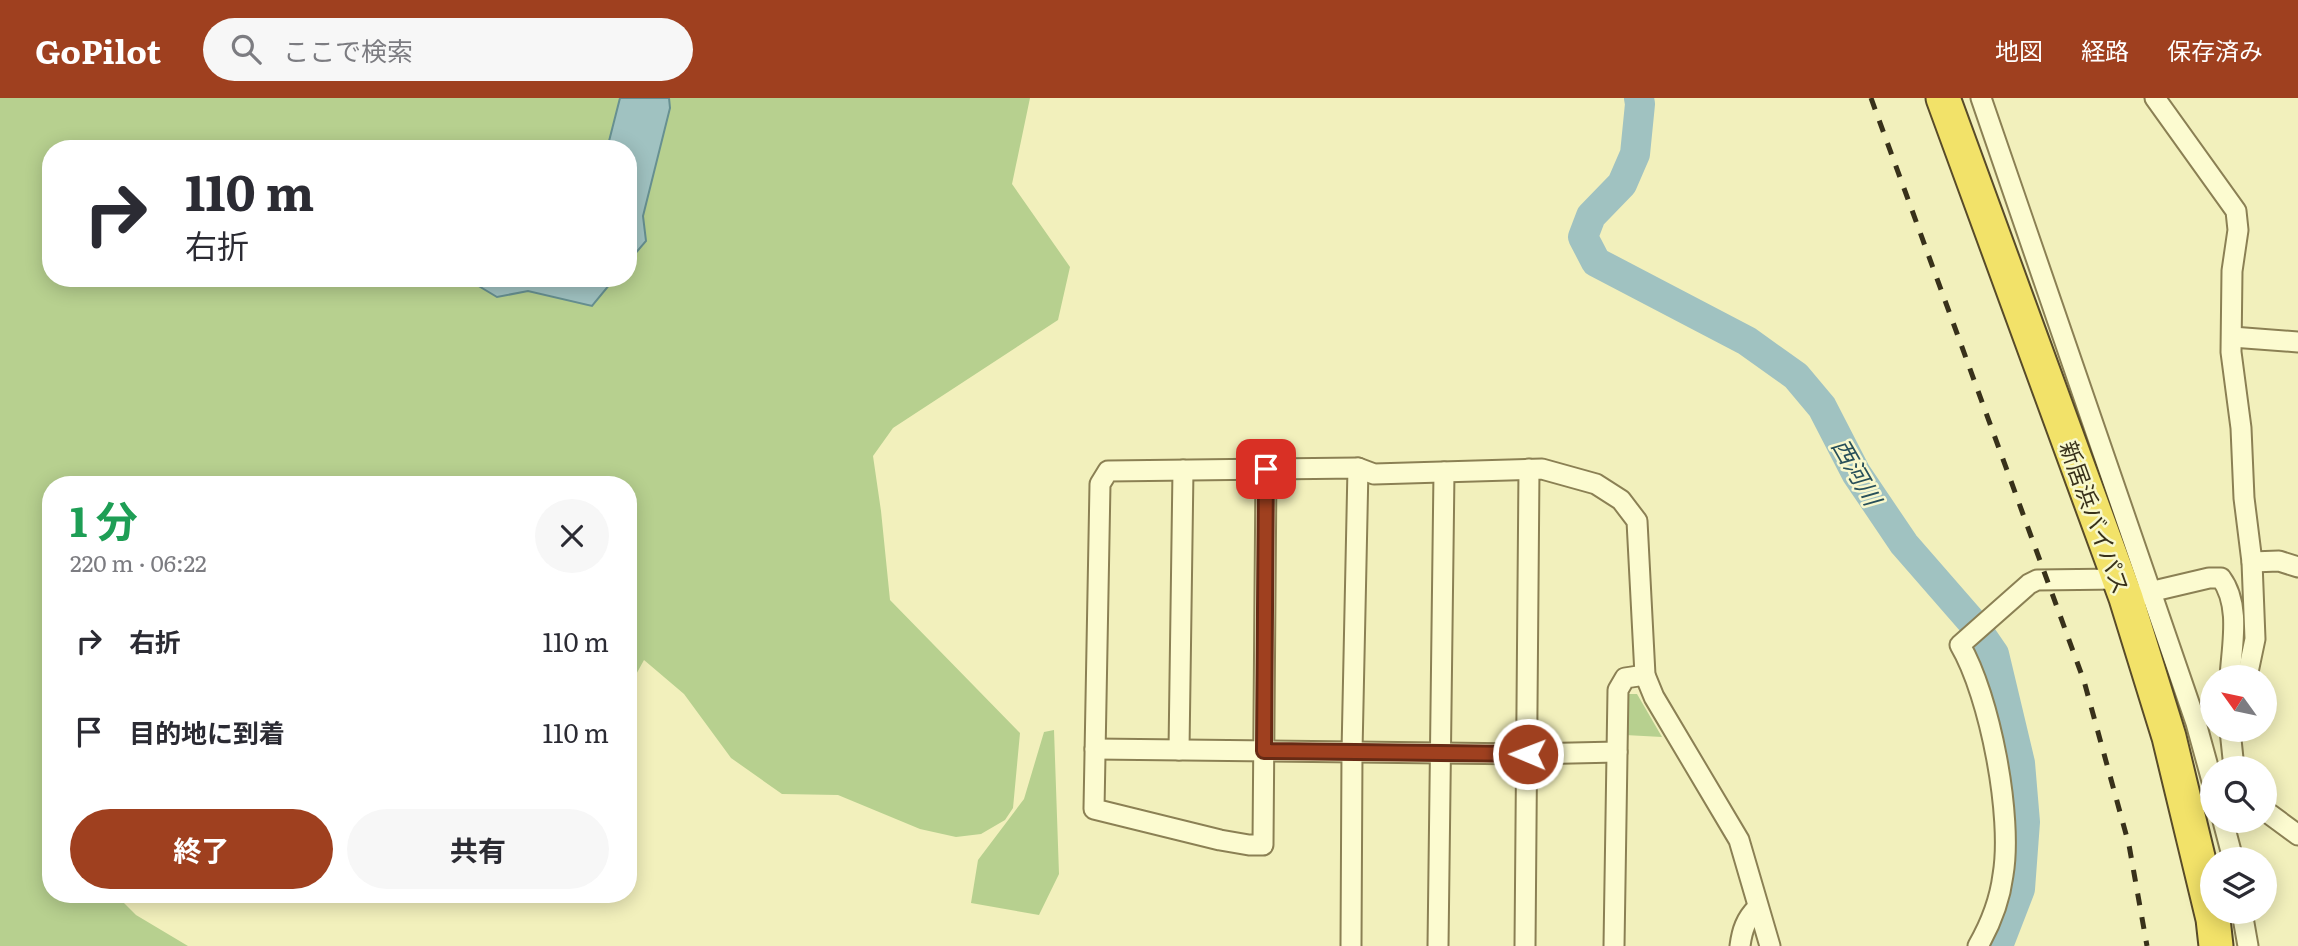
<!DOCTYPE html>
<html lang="ja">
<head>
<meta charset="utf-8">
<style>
	:root { --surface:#fff; --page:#f7f7f7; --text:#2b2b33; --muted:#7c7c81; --accent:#9f401f }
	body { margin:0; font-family:Literata,"Noto Sans JP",serif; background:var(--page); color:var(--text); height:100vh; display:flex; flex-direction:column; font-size:26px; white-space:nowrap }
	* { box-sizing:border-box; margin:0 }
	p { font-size:23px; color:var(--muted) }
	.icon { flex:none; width:38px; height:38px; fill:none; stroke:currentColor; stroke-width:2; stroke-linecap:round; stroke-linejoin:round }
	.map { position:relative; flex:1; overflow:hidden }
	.panel { position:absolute; left:42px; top:378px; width:595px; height:427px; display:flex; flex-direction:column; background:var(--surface); border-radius:28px; box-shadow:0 4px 18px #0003 }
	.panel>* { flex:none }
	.guide { position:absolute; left:42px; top:42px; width:595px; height:147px; border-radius:28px; box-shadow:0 4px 18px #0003; background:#fff; color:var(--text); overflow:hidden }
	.needle { width:46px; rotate:303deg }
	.controls { position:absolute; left:2200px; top:567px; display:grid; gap:14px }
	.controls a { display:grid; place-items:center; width:77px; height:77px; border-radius:50%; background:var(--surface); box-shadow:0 4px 18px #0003; font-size:35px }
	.pin { position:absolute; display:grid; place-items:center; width:60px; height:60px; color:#fff; margin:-30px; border-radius:14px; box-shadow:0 4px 10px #0006 }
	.me { position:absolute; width:77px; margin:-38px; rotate:271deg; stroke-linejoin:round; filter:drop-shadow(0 0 5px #0008) }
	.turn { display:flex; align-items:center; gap:24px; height:147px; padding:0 28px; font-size:32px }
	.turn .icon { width:91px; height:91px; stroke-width:2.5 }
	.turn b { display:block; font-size:49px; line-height:60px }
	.round { display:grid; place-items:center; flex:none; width:74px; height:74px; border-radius:37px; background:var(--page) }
	.overview { display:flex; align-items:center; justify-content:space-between; height:119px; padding:0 28px }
	h1 { font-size:42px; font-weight:700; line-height:52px; color:#1e9e55 }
	.button { display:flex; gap:14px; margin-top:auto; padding:14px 28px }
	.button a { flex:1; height:80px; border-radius:42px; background:var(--accent); color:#fff; font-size:28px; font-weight:700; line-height:80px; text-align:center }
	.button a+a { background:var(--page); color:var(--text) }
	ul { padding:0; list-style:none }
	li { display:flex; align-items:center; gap:21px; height:91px; padding:0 28px }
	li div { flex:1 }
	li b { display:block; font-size:26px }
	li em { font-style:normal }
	header { display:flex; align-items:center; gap:42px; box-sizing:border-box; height:98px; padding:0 35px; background:var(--accent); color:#fff }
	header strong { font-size:33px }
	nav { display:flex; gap:38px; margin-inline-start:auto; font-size:24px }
	.search { width:490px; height:63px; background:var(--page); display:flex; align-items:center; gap:18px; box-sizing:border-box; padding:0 24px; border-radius:38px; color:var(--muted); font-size:26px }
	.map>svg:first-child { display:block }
	.green { fill:#b7d08f; fill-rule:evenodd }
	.water { fill:#a0c2c1; stroke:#679091; stroke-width:2 }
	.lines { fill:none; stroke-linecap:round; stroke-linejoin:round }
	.river { stroke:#a0c2c1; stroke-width:30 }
	.minor-casing { stroke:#8b8054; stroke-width:23 }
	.trunk-casing { stroke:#584b29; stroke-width:37 }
	.minor { stroke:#fcfbd0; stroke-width:19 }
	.trunk { stroke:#f2e269; stroke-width:33 }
	.rail { stroke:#38311a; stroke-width:5; stroke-dasharray:12 12; stroke-linecap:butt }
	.route-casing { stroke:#672a14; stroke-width:18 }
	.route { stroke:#9f401f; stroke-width:12 }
	.labels { text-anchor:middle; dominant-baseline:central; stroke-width:5; stroke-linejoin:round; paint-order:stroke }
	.street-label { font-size:23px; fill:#38311a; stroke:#f8f8cc }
	.water-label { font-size:24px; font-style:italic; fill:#28505a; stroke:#f8f8cc }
</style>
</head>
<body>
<header>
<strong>GoPilot</strong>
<div class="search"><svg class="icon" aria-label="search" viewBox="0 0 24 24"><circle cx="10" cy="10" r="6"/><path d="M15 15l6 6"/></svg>ここで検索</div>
<nav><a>地図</a><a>経路</a><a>保存済み</a></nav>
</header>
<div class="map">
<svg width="2298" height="848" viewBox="0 0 2298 848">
	<rect width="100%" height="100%" fill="#f2f0bc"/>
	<g class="green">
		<path d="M0,0H1030L1012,86L1070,169L1058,222L893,330L873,358L881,413L890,502L1020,635L1013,710L1005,722L981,736L956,739L920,731L838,697L782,696L731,660L684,596L644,562L628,591V387H51V796H115L136,817L188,848H0ZM51,51H628V180H51Z"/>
		<path d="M1629,596H1637L1662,639L1625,637L1626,598Z"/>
		<path d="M1054,632L1059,776L1039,817L971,805L978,762L1024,701L1044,634Z"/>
	</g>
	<g class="water">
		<path d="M620,0H669L670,10L643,118L646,143L628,164V51H607Z"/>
		<path d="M472,180H615L592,208L528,193L497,199L472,184Z"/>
	</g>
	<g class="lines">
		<path class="river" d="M1639,0L1640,6L1635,56L1622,86L1591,118L1583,139L1596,164L1747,243L1796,278L1822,309L1856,375L1904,446L1972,524L1994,556L2020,665L2025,724L2020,791L1998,848"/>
		<defs>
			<g id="minor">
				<path d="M1981,0L2196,625L2212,683"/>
				<path d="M2155,0L2236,113L2238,132L2232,173L2231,254L2241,330L2244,400L2252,464L2255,541L2247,579"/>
				<path d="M2232,239L2298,244"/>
				<path d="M1266,371L1263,747H1249L1220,742L1094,711L1100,386L1108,373L1358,370L1374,376L1542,371L1596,386L1621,402L1637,423L1645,577L1654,599L1739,742L1770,848"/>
				<path d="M2252,464L2279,463L2298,469"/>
				<path d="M2141,496L2209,480H2221C2241,507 2232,547 2230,579"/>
				<path d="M2230,632L2234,670"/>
				<path d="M1095,651L1528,656L1617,654"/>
				<path d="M1179,652L1183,372"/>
				<path d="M2264,712L2298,737"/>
				<path d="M2223,723L2233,761"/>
				<path d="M2242,814L2248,848"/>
				<path d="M1351,848L1352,654L1358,370"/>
				<path d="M1438,848L1444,374"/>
				<path d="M1525,848L1529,371"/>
				<path d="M1614,848L1618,592L1625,580L1645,577"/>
				<path d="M1740,848C1742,832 1746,821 1757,810"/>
				<path d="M1978,848C1990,827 2000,801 2003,777C2013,719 1990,598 1960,547L2029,486L2037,482L2119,481"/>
			</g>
			<path id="trunk" d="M1943,0L2126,500L2169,639L2213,821L2216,848"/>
		</defs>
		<use href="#minor" class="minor-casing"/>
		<use href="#trunk" class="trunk-casing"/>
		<use href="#minor" class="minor"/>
		<use href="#trunk" class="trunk"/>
		<path class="rail" d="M1871,0L2084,583L2129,747L2147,848"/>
	</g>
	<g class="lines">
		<defs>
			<path id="route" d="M1266,371L1264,653L1528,656"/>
		</defs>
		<use href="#route" class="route-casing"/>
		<use href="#route" class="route"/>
	</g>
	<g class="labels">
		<g class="street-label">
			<text transform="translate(2096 419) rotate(70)">新居浜バイパス</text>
		</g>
		<g class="water-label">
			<text transform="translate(1858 373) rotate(60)">西河川</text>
		</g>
	</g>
</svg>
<div class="controls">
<a><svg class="needle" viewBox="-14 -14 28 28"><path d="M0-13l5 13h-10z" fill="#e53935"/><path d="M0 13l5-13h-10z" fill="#7c7c81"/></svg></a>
<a><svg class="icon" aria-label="search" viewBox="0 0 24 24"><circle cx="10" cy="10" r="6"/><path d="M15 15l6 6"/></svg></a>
<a><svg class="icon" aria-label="layers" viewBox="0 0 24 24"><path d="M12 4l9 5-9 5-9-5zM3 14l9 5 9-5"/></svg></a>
</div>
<div class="pin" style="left:1266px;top:371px;background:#d93025"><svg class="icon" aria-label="arrive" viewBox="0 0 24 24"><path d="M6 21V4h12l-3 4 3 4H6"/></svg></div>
<svg class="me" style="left:1528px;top:656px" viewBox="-20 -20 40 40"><circle r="17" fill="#9f401f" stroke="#fff" stroke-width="3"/><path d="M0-11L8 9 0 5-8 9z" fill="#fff"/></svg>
<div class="guide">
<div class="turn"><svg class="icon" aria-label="right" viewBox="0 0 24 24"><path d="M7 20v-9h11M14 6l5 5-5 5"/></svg><div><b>110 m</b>右折</div></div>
</div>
<section class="panel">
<div class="overview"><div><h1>1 分</h1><p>220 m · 06:22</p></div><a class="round"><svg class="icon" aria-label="close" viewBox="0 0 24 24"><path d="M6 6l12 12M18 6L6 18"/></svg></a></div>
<ul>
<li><svg class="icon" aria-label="right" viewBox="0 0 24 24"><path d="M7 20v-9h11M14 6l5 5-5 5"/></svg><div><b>右折</b></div><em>110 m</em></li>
<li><svg class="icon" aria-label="arrive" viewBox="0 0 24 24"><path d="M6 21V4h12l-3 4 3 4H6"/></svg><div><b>目的地に到着</b></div><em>110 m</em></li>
</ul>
<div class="button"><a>終了</a><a>共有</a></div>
</section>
</div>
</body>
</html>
